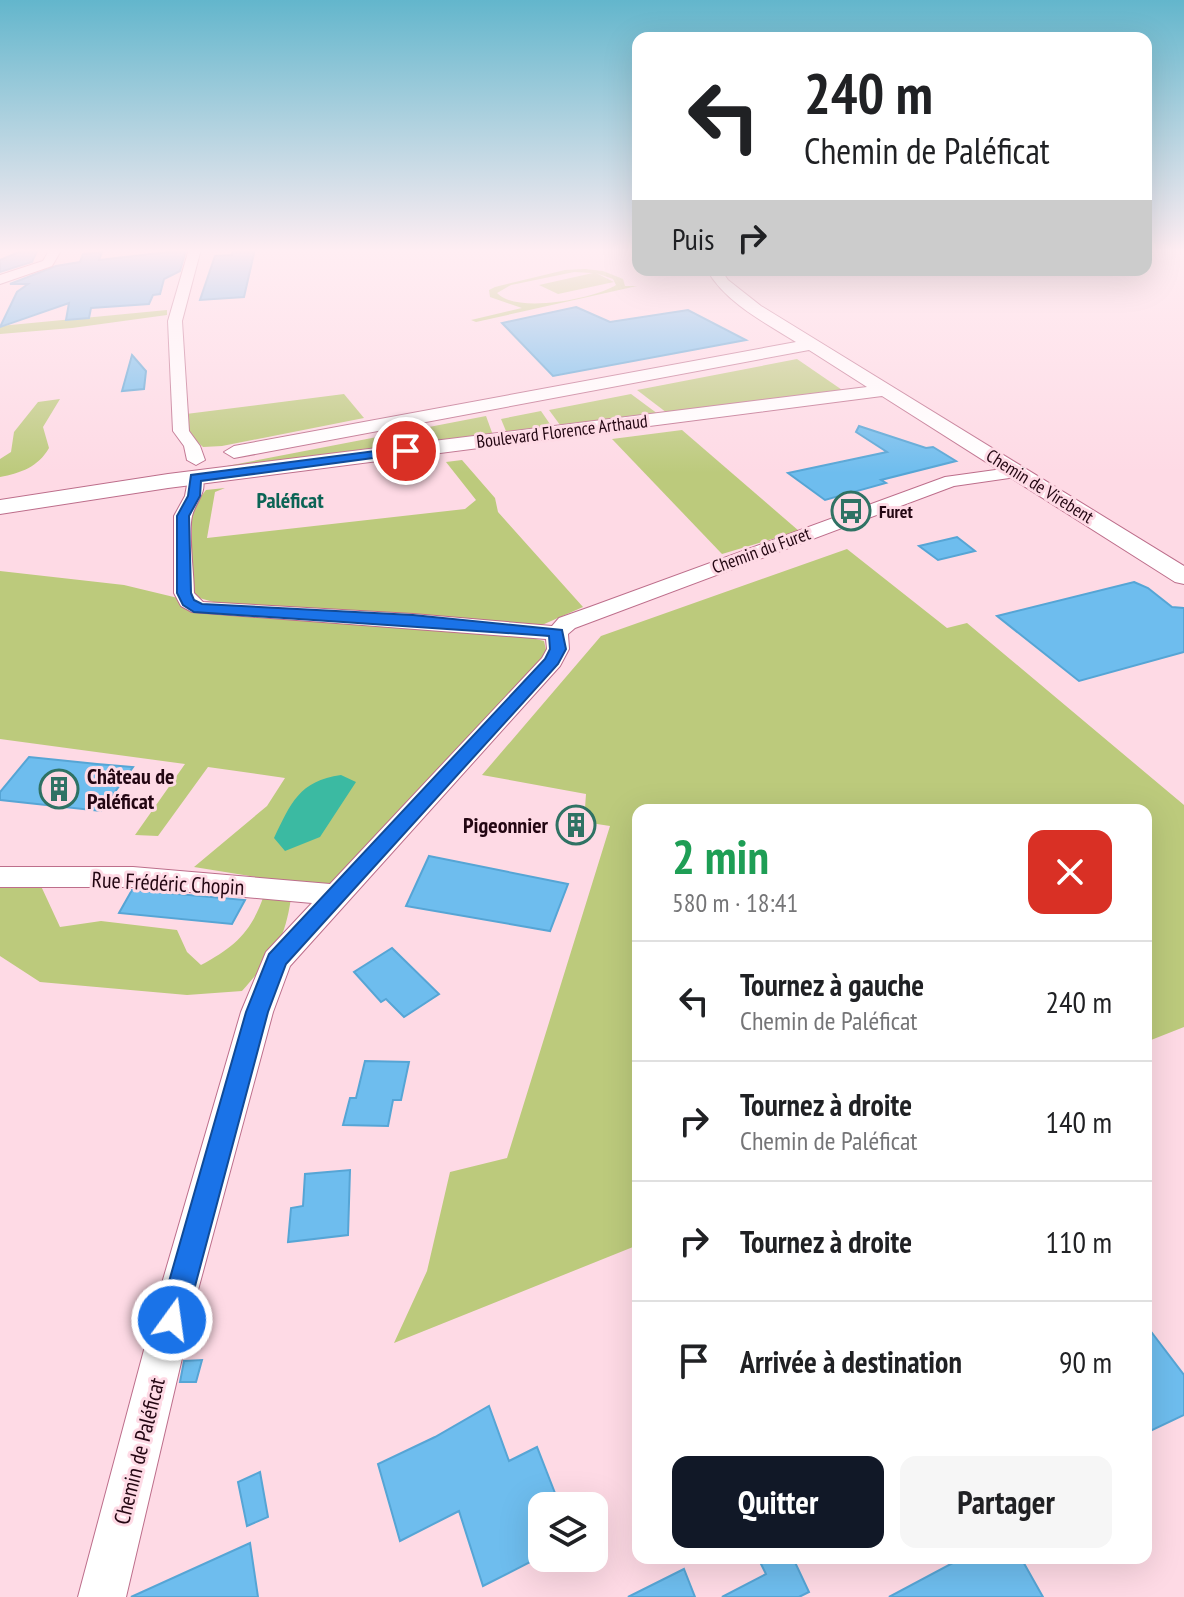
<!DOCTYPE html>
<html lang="fr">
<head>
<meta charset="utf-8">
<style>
	:root { --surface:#fff; --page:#f6f6f6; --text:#202124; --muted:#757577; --line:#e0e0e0; --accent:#111827 }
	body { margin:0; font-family:"PT Sans Narrow",sans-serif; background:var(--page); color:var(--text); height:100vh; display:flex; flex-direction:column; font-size:30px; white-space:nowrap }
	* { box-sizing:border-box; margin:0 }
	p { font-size:26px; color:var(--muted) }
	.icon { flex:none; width:44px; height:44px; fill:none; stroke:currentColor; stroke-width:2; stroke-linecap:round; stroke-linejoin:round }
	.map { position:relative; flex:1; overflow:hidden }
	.sheet { position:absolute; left:632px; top:804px; width:520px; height:760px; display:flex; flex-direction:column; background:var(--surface); border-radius:16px; box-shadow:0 8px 32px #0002 }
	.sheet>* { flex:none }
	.banner { position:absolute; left:632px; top:32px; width:520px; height:244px; border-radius:16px; box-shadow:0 8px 32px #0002; background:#fff; color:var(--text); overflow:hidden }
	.controls { position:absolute; left:528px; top:1492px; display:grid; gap:16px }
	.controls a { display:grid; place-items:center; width:80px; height:80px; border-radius:16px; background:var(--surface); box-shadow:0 8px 32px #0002; font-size:40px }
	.pin { position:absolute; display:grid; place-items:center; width:68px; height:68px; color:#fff; margin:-34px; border:4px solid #fff; border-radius:50%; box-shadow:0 2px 8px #0007 }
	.me { position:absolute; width:88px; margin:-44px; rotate:14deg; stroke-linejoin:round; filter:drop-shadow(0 0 6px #0008) }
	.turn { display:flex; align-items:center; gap:28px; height:168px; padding:0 40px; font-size:36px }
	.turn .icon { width:104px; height:104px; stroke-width:2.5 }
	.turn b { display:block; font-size:56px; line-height:68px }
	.then { display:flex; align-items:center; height:76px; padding:0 40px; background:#0003; gap:16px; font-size:30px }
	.round { display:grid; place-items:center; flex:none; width:84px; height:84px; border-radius:16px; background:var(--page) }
	.headline { display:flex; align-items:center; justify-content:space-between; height:136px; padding:0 40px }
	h1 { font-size:48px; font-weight:700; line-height:60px; color:#1e9e55 }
	.cta { display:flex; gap:16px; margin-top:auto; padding:16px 40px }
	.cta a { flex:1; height:92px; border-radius:16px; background:var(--accent); color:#fff; font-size:32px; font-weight:700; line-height:92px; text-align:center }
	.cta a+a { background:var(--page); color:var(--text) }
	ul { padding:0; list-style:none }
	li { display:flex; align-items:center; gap:24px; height:120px; padding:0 40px; border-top:2px solid var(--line) }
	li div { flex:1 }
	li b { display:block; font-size:30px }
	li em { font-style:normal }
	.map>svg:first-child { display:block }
	.green { fill:#bcca7c; fill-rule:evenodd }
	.water { fill:#3bbaa2 }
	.building { fill:#6ebdee; stroke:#56a5d5; stroke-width:2 }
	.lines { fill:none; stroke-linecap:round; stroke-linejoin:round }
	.minor-casing { stroke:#bd6e8b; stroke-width:2 }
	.tertiary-casing { stroke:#bd6e8b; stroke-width:2 }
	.minor { fill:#fff; fill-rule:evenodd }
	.tertiary { fill:#fff; fill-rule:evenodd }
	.route { fill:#1a73e8; stroke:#114b97; stroke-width:2 }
	.labels { text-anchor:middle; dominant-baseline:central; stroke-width:6; stroke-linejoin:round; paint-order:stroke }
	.far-street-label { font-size:18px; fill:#230612; stroke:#fedae5 }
	.far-poi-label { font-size:18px; font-weight:bold; fill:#230612; stroke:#fedae5; text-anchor:start }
	.far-quarter-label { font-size:22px; font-weight:bold; fill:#0b6455; stroke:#fedae5 }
	.poi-label { font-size:22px; font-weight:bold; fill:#230612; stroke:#fedae5; text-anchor:start }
	.street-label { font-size:22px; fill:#230612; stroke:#fedae5 }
</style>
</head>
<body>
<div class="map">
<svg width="1184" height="1597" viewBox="0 0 1184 1597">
	<rect width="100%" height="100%" fill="#fedae5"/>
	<g class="green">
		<path d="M585,269L603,271L623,279L625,286H637L476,322L471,320L522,308L490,297L489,290L495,287L565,270ZM574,272L593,273L539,285L558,294L614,282L596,273L613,279L616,285C594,299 516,314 497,293L511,285Z"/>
		<path d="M167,310V315L72,328L0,334V326Z"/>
		<path d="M797,359L848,394L671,416L637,390Z"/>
		<path d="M344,394L364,418L222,446L203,447L186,432V414Z"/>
		<path d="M631,394L662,417L563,429L549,410Z"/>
		<path d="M60,399L43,427L49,448C38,467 21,473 0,477V459L11,452L14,432L38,402Z"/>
		<path d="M541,411L554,430L508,436L501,419Z"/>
		<path d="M486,416L494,438L228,471L227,466Z"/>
		<path d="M682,430L799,531L722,554L612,439Z"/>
		<path d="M462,460L495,498L498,512L583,607L542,625L332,609L221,604L192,596V508L206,490L225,488L215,492L207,538L465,509L476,500L446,462Z"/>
		<path d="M847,549L947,628L967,623L1184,805V1027L1146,1042V810H638V1245L394,1343L427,1271L450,1172L507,1158L610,826L584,822L586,794L482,775L601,636Z"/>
		<path d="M0,571L124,585L178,598L193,611L507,632L544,641L547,654L330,889L194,867L267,806L285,778L208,767L158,836L135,835L185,764L0,739Z"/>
		<path d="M0,885L41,886L60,927L101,921L177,930L187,952L201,965C234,947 251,933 264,895L291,898C284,945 272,956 242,991L187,995L40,982L0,956Z"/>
	</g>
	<path class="water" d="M341,775L356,782L320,837L285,851L274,838C291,803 299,781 341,775Z"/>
	<g class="building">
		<path d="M26,249H38L32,262L0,272V260Z"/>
		<path d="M233,249H255L244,297L200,300L215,256L232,255Z"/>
		<path d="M186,250L180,271L164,279L160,294L153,295L149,304L91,308L89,318L66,320L69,303L0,327L17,292L28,284H10L56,266L80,262L83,254L102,252L99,260Z"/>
		<path d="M576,307L610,322L688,310L746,340L553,376L502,323Z"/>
		<path d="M132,355L146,371L144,389L122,391Z"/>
		<path d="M859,426L926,448L933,447L956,461L881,480L886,483L825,500L788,473L887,452L856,432Z"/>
		<path d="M957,537L975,551L938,560L919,546Z"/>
		<path d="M1134,582L1148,588L1172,607L1184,608V652L1079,681L997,616Z"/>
		<path d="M29,757L97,764L133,767L101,811L0,800V792Z"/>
		<path d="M429,856L568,884L550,931L406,906Z"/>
		<path d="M132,890H133L245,900L232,924L119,913Z"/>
		<path d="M392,948L439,994L404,1017L386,999L381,1002L354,972Z"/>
		<path d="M365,1061L409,1062L401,1100H393L388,1126L343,1125L350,1098H356Z"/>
		<path d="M350,1170L348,1235L288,1242L291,1208L303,1206L305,1174Z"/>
		<path d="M1146,1325L1184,1375V1415L1146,1433Z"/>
		<path d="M202,1360L196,1382H180L184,1361Z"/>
		<path d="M489,1406L509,1461L537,1447L560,1506H542V1556L483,1586L459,1511L400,1541L378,1464L435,1437Z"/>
		<path d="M260,1472L268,1517L247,1526L238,1482Z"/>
		<path d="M250,1543L258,1597H131Z"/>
		<path d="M758,1558H793L809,1592L799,1597H722L766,1574Z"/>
		<path d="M962,1558H1021L1043,1597H889Z"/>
		<path d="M684,1569L695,1597H628Z"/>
	</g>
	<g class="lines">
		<defs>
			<g id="minor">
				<path d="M50,249H62L52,266L0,284V275L43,261Z"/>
				<path d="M189,249H201L182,321L189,431L200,446L205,460L196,465L187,460L184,446L173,431L168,321Z"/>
				<path d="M1017,467L1026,472L1023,476L954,486L575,628L568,634L569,649L560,666L290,966L273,1012L198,1290L126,1597H78L160,1290L241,1012L266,952L312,903L133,887H0V867H133L330,884L542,658L547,649L546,639L192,612L181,606L174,593V516L185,496L189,474H201C209,492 196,500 192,516C188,532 194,574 194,593L203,602L413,614L552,626L559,618L590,607L945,477Z"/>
			</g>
			<path id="tertiary" d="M707,270H721L728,280L761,306L1184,566V584L1175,582L882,396L168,488L0,514V500L168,474L867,387L809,350L234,458L224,452L234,446L796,342C764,322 726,303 707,270Z"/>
		</defs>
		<use href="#minor" class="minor-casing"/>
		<use href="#tertiary" class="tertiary-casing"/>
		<use href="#minor" class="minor"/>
		<use href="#tertiary" class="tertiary"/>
	</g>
	<linearGradient id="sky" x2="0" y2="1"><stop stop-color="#63b6cc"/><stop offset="0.53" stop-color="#ffeef3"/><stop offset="1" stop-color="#ffeef3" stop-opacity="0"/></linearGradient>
	<rect width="1184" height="473" fill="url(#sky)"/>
	<path class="route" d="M406,447L412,451L410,453L201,481L200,496L189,516L191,593L194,600L202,604L413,615L562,630L566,649L558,664L286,964L268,1012L186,1320L181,1330L172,1334L162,1330L158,1320L246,1012L269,954L545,659L550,649L549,636L536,635L194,612L183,605L177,593V516L188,496L191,475Z"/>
	<defs>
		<symbol id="bus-ring" viewBox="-11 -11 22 22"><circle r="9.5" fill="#fedae5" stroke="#2f7264" stroke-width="1.5"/><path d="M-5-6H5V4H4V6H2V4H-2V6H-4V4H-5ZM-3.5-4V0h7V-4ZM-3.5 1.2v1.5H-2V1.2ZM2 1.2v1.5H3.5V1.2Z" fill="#2f7264"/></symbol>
		<symbol id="building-ring" viewBox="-11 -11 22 22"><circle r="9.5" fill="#fedae5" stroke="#2f7264" stroke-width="1.5"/><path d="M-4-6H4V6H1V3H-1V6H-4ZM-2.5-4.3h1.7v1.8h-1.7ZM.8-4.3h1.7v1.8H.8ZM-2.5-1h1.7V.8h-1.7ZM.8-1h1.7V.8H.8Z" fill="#2f7264"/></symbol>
	</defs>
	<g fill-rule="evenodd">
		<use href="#bus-ring" x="829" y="489" width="44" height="44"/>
		<use href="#building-ring" x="37" y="767" width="44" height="44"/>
		<use href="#building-ring" x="554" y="803" width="44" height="44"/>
	</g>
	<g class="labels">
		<g class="far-street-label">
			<text transform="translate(562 431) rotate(-7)">Boulevard Florence Arthaud</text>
			<text transform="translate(1040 486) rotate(32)">Chemin de Virebent</text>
			<text transform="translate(761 550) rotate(-20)">Chemin du Furet</text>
		</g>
		<g class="far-poi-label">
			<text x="879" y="511">Furet</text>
		</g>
		<g class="far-quarter-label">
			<text x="290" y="500">Paléficat</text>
		</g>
		<g class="poi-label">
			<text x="87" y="776">Château de<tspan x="87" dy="25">Paléficat</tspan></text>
			<text x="548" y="825" text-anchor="end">Pigeonnier</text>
		</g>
		<g class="street-label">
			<text transform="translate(168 883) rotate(3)">Rue Frédéric Chopin</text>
			<text transform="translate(139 1451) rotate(-76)">Chemin de Paléficat</text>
		</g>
	</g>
</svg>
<div class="controls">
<a><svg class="icon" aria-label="layers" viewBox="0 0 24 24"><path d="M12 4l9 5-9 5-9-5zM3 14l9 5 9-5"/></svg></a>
</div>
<div class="pin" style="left:406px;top:451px;background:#d93025"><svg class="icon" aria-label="arrive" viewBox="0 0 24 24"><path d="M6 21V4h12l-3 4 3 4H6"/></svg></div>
<svg class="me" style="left:172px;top:1320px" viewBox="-20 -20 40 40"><circle r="17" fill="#1a73e8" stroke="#fff" stroke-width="3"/><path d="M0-11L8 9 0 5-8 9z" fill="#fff"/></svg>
<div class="banner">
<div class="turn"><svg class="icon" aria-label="left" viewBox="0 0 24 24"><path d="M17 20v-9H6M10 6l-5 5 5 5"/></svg><div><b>240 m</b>Chemin de Paléficat</div></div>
<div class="then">Puis<svg class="icon" aria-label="right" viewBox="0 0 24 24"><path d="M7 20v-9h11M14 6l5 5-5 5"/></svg></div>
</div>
<section class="sheet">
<div class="headline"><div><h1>2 min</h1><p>580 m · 18:41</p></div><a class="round" style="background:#d93025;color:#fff"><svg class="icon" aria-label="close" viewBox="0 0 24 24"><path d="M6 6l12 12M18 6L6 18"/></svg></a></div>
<ul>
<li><svg class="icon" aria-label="left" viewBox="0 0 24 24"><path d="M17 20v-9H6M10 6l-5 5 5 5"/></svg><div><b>Tournez à gauche</b><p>Chemin de Paléficat</p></div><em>240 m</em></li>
<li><svg class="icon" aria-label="right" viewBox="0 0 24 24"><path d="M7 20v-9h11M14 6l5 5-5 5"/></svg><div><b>Tournez à droite</b><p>Chemin de Paléficat</p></div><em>140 m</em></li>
<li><svg class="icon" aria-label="right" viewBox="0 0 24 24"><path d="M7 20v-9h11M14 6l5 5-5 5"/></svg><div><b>Tournez à droite</b></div><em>110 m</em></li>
<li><svg class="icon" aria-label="arrive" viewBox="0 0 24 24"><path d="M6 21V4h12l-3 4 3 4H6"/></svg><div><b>Arrivée à destination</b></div><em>90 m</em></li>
</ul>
<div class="cta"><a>Quitter</a><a>Partager</a></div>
</section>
</div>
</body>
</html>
